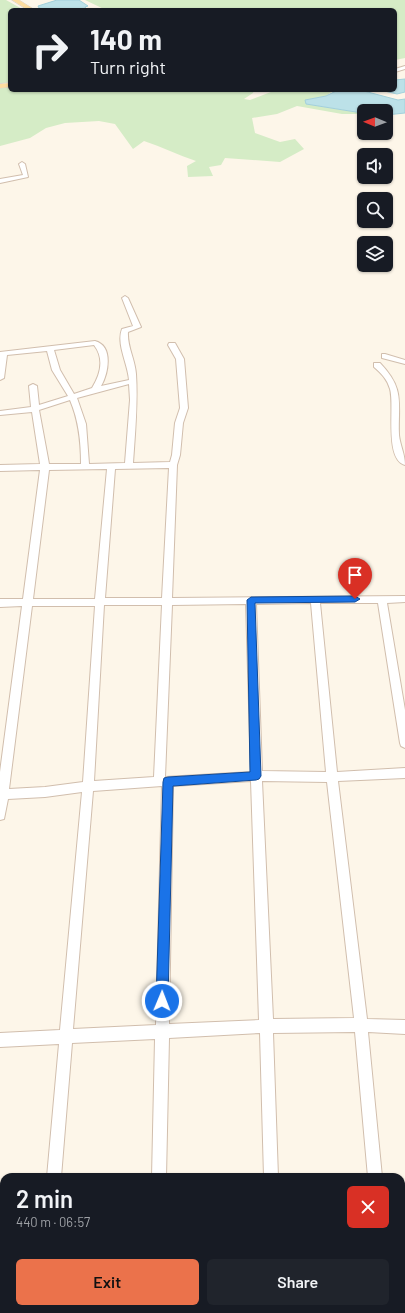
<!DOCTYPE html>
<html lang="en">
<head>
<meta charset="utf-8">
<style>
	:root { --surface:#171b24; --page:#20242c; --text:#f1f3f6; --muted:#9ea1a6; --accent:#eb724b }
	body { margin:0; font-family:Barlow,sans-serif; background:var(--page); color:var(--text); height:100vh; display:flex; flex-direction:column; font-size:15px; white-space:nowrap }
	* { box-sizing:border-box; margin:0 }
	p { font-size:13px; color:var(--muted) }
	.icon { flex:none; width:22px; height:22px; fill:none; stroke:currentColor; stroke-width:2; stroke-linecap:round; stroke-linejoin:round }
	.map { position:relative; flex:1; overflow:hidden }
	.details { position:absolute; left:0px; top:1173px; width:405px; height:140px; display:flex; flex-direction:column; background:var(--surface); border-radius:12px 12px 0 0; box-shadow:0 1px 3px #0004 }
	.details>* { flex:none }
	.hud { position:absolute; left:8px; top:8px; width:389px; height:84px; border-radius:6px; box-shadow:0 1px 3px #0004; background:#171b24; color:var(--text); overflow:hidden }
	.needle { width:26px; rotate:271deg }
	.tools { position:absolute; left:357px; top:104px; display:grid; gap:8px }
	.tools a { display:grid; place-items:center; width:36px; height:36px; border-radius:6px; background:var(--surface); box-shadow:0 1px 3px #0004; font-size:20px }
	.pin { position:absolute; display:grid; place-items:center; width:34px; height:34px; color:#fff; margin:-41px -17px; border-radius:50% 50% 50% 0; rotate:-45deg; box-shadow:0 0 4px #0007 }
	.pin .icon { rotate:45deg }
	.me { position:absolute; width:44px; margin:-22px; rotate:1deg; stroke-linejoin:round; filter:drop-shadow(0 0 3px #0008) }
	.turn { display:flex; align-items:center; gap:14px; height:84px; padding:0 16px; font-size:18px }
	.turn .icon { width:52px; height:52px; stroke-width:2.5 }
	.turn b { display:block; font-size:28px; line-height:34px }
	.round { display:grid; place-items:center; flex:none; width:42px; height:42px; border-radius:6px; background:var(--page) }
	.head { display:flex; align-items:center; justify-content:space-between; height:68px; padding:0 16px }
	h1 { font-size:24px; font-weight:600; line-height:30px }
	.button { display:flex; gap:8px; margin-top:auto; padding:8px 16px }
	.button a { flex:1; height:46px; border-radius:6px; background:var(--accent); color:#111; font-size:16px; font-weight:600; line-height:46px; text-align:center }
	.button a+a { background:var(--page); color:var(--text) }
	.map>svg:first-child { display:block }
	.green { fill:#d5ecc6 }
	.water { fill:#bce1e8; stroke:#a2d0db }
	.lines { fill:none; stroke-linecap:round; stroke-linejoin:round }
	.minor-casing { stroke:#d1bead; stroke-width:2 }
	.major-casing { stroke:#dcd5d0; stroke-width:1 }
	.minor { fill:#fff; fill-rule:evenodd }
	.major { fill:#fddda0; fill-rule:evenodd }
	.route { fill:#1a73e8; stroke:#114b97 }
</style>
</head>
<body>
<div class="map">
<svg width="405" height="1313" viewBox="0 0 405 1313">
	<rect width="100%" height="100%" fill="#fdf6e9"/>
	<g class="green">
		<path d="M0,0H6L24,10H10V82L0,84Z"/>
		<path d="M85,0H405V58L395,60V10H106Z"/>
		<path d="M10,86V90H254L253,93L244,99L250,100L276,90H334L326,96L305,100L306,104L362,113L359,114H342L297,106L277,114L252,118L255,133L280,142L295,139L304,149L280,162L225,158L221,165L209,167L213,176L188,177L187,166L196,161C178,155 162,147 144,141L133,149L115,124L99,121L65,123L46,128L30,138L0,146V88Z"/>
	</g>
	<g class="water">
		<path d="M57,0H79L88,6L85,7L87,10H44L39,8L38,6Z"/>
		<path d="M405,79V92L397,94L380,90H395V80Z"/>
		<path d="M338,90H360L398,100L405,99V113L386,115V111H364V113H362L306,104L305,100L326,96Z"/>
	</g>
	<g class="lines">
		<defs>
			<g id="minor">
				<path d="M405,66V69L395,72V69Z"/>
				<path d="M22,162L25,164L28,177L0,183V179L23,175L19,164Z"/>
				<path d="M125,296L128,298L141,327L128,332C127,347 135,359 136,374C138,404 135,433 133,463L170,462L172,455L175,423L180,408L176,359L168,345L169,343H175L184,359L188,408L183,423L180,455L177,465L172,598L405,596V602L387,603L405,710V748L401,746L400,743L378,603H320L337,772L405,768V778L338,781L367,1019L405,1020V1034L368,1032L382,1177H368L355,1032L273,1033L278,1177H264L260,1033L169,1038L166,1177H152L155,1039L72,1043L61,1177H47L59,1044L0,1047V1033L60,1030L82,792L45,797L8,799L4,819L0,820V772L22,606L0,607V599H23L40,470L0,471V465L40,464L32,412L0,415V411L31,407L29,386L33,384L37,386L39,405L68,396L52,370L47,351L7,355L4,378L0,380V352L95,341C114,346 108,374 101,386L129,380C128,364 116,344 122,329L133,326L122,298ZM94,345C105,359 100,375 92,388L74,394L60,370L54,350ZM129,384L130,400L125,463L89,464L86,424L77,398ZM70,400C79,421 81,442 81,464H49L39,410ZM169,468L162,598H105L115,469ZM107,469L95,599H33L49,470ZM311,603L326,772L262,771L256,604ZM246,604L251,772L165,777L172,605ZM104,605H162L154,777L94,781ZM32,606H95L83,782L45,787L9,789ZM251,781L259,1020L169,1024L173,786ZM262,781L327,782L354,1018L273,1019ZM162,786L156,1025L73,1029L93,791Z"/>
				<path d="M382,354H385L405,360V364L382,358Z"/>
				<path d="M374,363H380C405,389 398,402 399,435C400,445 405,454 405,465C384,459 395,406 390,389C387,379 382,374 374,367Z"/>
				<path d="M35,1309H51L50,1313H34Z"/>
				<rect x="148" y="1309" width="16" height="4"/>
				<rect x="267" y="1309" width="16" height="4"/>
				<rect x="379" y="1309" width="16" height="4"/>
			</g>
			<g id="major">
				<path d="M12,0H19L35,10H28Z"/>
				<path d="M10,83V87L0,88V84Z"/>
			</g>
		</defs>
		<use href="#minor" class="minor-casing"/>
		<use href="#major" class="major-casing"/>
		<use href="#minor" class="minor"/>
		<use href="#major" class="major"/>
	</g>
	<path class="route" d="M355,596L360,599L355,602L255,603L261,776L259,779L256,780L173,786L168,1001L166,1006L162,1007L158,1006L156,1001L163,782L164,778L168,777L250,772L247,600L251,597Z"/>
</svg>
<div class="tools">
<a><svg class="needle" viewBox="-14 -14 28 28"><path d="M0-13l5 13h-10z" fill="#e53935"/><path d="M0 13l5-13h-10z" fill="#9ea1a6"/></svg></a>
<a><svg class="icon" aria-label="sound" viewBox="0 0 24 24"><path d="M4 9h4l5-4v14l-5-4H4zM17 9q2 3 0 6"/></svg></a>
<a><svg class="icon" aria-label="search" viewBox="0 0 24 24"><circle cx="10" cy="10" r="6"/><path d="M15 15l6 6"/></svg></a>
<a><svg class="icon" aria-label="layers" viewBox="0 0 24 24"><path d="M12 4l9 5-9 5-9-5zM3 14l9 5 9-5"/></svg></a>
</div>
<div class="pin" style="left:355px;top:599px;background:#d93025"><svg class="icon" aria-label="arrive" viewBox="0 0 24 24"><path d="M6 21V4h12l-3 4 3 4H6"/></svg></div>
<svg class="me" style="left:162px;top:1001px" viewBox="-20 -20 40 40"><circle r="17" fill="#1a73e8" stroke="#fff" stroke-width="3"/><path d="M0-11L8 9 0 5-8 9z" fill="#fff"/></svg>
<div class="hud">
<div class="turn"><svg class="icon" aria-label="right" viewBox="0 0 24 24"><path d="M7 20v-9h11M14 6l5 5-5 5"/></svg><div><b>140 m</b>Turn right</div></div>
</div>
<section class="details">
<div class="head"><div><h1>2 min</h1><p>440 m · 06:57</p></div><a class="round" style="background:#d93025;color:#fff"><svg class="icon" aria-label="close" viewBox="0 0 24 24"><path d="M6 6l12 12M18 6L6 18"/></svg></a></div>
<div class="button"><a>Exit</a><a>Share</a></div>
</section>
</div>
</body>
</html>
